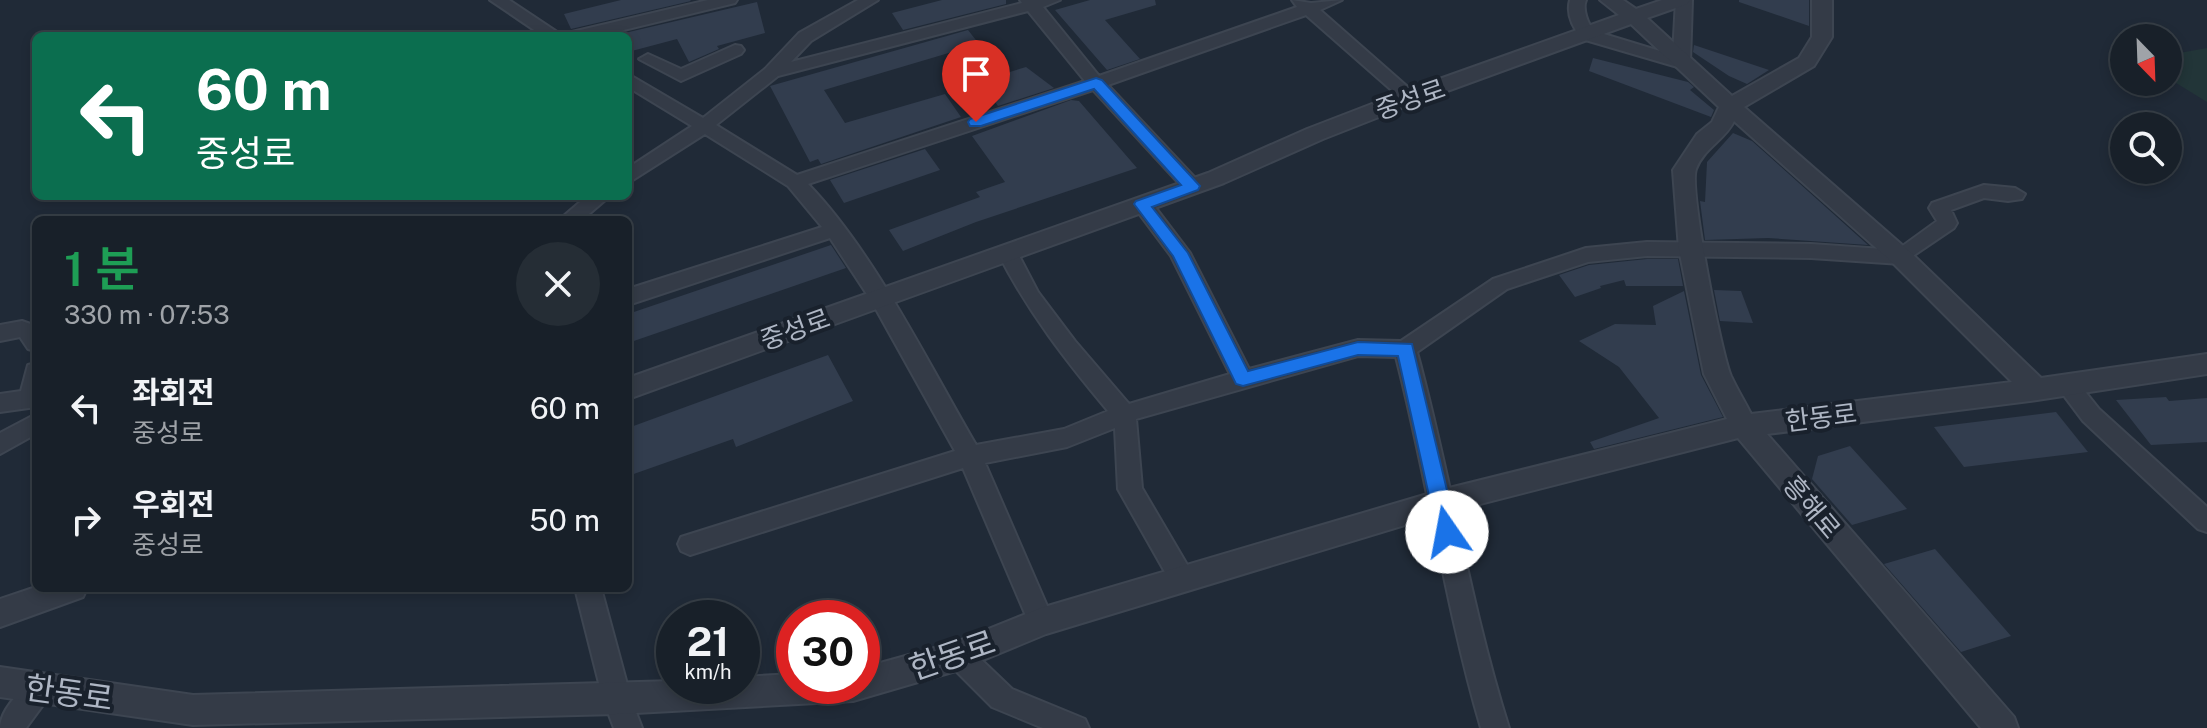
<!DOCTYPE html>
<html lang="ko">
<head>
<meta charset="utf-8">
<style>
	:root { --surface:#182029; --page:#252d35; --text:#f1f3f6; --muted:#9fa3a8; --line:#363e46 }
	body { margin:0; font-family:"Public Sans","Noto Sans KR",sans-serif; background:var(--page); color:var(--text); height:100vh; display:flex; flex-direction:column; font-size:30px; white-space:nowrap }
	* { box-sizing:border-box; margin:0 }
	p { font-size:26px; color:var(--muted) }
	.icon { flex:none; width:44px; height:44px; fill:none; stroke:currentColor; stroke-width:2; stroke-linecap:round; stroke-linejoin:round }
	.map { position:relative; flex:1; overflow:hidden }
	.side { position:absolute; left:32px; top:216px; width:600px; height:376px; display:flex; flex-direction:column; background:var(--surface); border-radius:12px; box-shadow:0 4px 12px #0003,0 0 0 2px var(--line) }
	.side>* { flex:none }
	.banner { position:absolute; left:32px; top:32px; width:600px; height:168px; border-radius:12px; box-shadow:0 4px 12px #0003,0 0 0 2px var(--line); background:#0b6e4f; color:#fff; overflow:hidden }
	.needle { width:52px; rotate:157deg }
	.tools { position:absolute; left:2110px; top:24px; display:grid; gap:16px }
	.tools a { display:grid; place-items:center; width:72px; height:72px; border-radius:50%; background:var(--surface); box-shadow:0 4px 12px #0003,0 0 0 2px var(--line); font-size:40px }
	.speed { position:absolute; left:656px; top:600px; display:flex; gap:16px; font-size:40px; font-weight:700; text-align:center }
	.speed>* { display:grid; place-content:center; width:104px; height:104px; border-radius:50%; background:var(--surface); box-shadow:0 4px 12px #0003,0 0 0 2px var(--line); line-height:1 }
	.speed small { font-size:20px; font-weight:400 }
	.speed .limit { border:12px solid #d22; background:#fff; color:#111 }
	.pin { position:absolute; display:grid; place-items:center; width:68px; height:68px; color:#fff; margin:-82px -34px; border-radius:50% 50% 50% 0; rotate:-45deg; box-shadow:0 0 8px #0007 }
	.pin .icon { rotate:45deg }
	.me { position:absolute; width:88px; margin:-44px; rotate:348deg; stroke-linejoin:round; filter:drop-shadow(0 0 6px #0008) }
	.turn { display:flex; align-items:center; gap:28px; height:168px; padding:0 32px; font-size:36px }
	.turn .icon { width:104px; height:104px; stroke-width:2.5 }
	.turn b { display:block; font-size:56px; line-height:68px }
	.round { display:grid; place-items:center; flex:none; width:84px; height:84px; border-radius:42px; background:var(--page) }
	.summary { display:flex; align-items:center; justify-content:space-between; height:136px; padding:0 32px }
	h1 { font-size:48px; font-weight:600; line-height:60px; color:#1e9e55 }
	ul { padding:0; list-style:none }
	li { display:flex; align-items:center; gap:24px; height:112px; padding:0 32px }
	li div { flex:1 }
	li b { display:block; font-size:30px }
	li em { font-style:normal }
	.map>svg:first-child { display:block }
	.green { fill:#223538 }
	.building { fill:#323d4e }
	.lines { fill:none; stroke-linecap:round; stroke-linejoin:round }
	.minor-casing { stroke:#3d4551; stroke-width:4 }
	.tertiary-casing { stroke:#3d4551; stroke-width:4 }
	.minor { fill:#343b47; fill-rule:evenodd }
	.tertiary { fill:#343b47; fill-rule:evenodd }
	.route { fill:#1a73e8; stroke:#114b97; stroke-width:2 }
	.labels { text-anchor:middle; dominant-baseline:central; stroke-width:8; stroke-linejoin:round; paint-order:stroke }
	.street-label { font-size:26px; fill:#aeb6c4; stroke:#19212c }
	.near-street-label { font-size:32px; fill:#aeb6c4; stroke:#19212c }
</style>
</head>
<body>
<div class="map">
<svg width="2207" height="728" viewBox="0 0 2207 728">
	<rect width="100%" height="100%" fill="#202a37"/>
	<path class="green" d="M2207,48V102L2168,78V55Z"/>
	<g class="building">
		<path d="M621,0H690L691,1L571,29L564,14Z"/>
		<path d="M942,0H1006V4L903,30L892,13Z"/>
		<path d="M1090,0H1155L1156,5L1105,20L1140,59L1107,70L1055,10Z"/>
		<path d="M1739,0H1809V26L1739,2Z"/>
		<path d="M757,2L765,33L717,46L719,49L689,62L677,39L628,52V36H612Z"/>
		<path d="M968,30L979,44L824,90L845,123L945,94L961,117L821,164L818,159L810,162L770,86Z"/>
		<path d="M1694,45L1769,70L1747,84L1729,76L1693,52Z"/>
		<path d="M1593,58L1688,82L1694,87L1690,90L1714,110L1711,117L1589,71Z"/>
		<path d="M1026,67L1054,88L998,106L980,81Z"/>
		<path d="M1071,100L1079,101L1137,168L976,222L903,251L889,230L980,197L976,192L1005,182L972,136Z"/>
		<path d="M1733,133L1752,141L1868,245L1768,238L1705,240L1700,201L1705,202L1707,162Z"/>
		<path d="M925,149L940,170L844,203L830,180Z"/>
		<path d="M831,245L846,268L628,343V314Z"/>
		<path d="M1647,259H1678L1683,286H1626L1624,280L1600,286L1601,288L1575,297L1559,275L1589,265Z"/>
		<path d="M1714,290L1741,291L1753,323L1720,321Z"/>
		<path d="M1684,291L1701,375L1723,417L1594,449L1590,442L1659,418L1619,367L1579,341L1615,324L1656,325L1653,306Z"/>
		<path d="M828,355L853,401L736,447L733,439L628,476V428Z"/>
		<path d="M2166,397L2169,401L2207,398V442L2151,445L2116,400Z"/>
		<path d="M2056,412L2088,452L1964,467L1934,427Z"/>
		<path d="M1850,446L1907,509L1852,525L1812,479L1818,456Z"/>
		<path d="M1935,549L2011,636L1961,652L1884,564Z"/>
	</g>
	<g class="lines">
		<defs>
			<g id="minor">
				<path d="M490,0H509L563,36H543Z"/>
				<path d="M708,0H737L735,3L599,36H570L572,32Z"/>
				<path d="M858,0H878L811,41L791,62L1022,3L1020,0H1060L1043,7L1099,76L1297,7L1292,0L1311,3L1342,0L1320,10L1419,97L1416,101H1404L1306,15L1108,85L1199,182L1202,186L1199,190H1185L1093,90L808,184C874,252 928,363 976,445L1064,429L1108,411C1066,361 1028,312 998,253L1008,246L1015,248L1038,292L1075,341L1129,404L1230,374L1171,256L1132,204L1142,197L1149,199L1190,253L1249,369L1358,340L1401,341L1493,279L1586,248L1647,242L1811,244L1897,250L1937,221L1929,208L1932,203L1984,185L2015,188L2025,194L2022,199L2008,201L1984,198L1951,210L1957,223L1954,228L1901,264L1811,258L1647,256L1588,262L1507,289L1417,352C1451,476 1470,605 1509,728H1481C1445,606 1428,480 1396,357L1358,356L1136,419L1142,488L1196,580L1192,588L1183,591L1174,588L1118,489L1115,428L1067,447L985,463L1054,622L1050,630L1041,634L1032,630L963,468L690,555L681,551L678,544L681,537L955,451L872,302L830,238L628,305V289L822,227L788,186L705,134L628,183V168L692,126L628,87V74L703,118L765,69L799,33ZM1028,11L1085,81L797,175L716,125L778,76Z"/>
				<path d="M1570,0H1586C1582,9 1588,24 1594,31L1673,55L1676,0H1692L1690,63L1681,68L1582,39C1573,28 1566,14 1570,0Z"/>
				<path d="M735,45L741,46L744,50L741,54L681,81L639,59L648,54L681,69Z"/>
				<path d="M587,196H610L582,220H559Z"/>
				<path d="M22,321L36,326V351L28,349L20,337L0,341V325Z"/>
				<path d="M36,363V407L0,412V394L21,391L28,365Z"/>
				<path d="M2067,376L2075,379L2099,409L2207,507V532L2198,529L2083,421L2056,385L2059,379Z"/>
				<path d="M36,414V434L0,454V433Z"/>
				<path d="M575,588H601L631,699L642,728H614L603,699Z"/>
				<path d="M959,644L968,647L1012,689L1085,719L1089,728H1043L992,707L950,665L946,656L950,647Z"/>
				<path d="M40,677L50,681L54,690L26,728H0C0,710 24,684 40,677Z"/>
			</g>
			<g id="tertiary">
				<path d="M1600,0H1623L1636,9L1662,0H1690L1687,4L1647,18L1732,96L1799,58L1812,37V0H1832V37L1814,66L1744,107L1909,251L2041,378L2207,354V374L2037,400L1767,434L2014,717L2018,728H1981L1738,438L1441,514L1046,634L959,670L853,701L617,714L193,725L0,697V667L193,695L674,681V686H742V677L794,674V686H862V668L956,642L1041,608L1441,490L1727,419L1704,374L1679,249L1673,170L1697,134L1712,122L1719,107L1631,24L1417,102L1323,139L1224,183L628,399V378L1208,173L1307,129L1403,92L1619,15ZM1734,121L1893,263L2012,382L1751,414C1745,402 1737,389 1731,376C1721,353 1689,188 1696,169C1703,149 1726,139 1734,121Z"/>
				<path d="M36,587L87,588L83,597L0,627V599Z"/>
			</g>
		</defs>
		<use href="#minor" class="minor-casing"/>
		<use href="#tertiary" class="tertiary-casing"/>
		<use href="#minor" class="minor"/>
		<use href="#tertiary" class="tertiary"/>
	</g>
	<path class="route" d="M1096,78L1102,80L1200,186L1198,190L1152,207L1188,253L1248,371L1358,342L1412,344L1457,532L1454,538L1447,540L1440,538L1437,532L1398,356L1358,355L1243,386L1236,384L1173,256L1134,204L1136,201L1181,185L1094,89L981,126H970L968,122L970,119Z"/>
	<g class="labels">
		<g class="street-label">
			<text transform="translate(1410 99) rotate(-19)">중성로</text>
			<text transform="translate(795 329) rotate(-20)">중성로</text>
			<text transform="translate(1821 417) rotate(-7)">한동로</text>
			<text transform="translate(1812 507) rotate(50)">흥해로</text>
		</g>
		<g class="near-street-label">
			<text transform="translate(952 655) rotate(-19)">한동로</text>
			<text transform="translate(69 693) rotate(8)">한동로</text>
		</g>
	</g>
</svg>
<div class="tools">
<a><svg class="needle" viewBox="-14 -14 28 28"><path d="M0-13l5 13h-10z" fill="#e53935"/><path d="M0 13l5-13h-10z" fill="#9fa3a8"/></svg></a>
<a><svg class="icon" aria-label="search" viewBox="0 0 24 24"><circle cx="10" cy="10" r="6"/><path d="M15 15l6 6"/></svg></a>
</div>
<div class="speed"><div>21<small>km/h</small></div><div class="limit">30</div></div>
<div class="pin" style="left:976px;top:122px;background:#d93025"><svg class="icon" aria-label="arrive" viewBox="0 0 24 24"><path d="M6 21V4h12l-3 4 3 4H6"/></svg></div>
<svg class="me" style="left:1447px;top:532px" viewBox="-20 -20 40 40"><circle r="19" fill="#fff"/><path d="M0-13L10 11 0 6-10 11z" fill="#1a73e8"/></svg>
<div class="banner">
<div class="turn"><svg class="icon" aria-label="left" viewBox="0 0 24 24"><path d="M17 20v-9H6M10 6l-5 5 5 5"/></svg><div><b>60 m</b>중성로</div></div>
</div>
<section class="side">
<div class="summary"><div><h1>1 분</h1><p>330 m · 07:53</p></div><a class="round"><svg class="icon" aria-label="close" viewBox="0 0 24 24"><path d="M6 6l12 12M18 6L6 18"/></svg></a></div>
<ul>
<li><svg class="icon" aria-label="left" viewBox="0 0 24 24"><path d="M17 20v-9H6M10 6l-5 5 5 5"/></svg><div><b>좌회전</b><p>중성로</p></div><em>60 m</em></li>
<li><svg class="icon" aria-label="right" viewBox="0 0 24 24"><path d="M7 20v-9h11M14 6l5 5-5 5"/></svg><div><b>우회전</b><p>중성로</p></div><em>50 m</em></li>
</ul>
</section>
</div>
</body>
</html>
